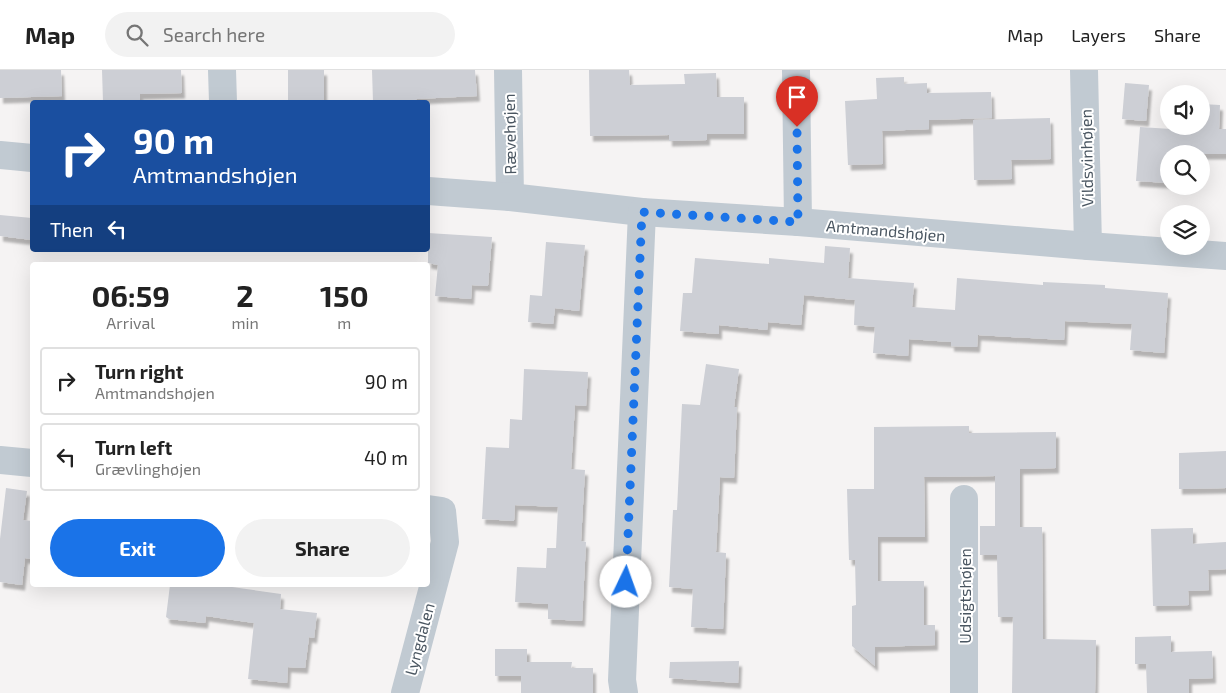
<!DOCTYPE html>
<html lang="en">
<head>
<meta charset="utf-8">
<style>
	:root { --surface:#fff; --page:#f2f2f2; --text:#222; --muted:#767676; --line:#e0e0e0; --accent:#1a73e8 }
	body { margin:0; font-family:"Exo 2",sans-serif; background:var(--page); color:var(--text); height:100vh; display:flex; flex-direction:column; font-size:19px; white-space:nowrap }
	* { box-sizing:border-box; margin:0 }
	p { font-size:16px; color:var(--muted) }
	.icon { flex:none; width:28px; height:28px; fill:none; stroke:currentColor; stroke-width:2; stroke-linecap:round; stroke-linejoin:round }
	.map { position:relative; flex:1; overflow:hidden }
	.panel { position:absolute; left:30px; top:192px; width:400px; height:325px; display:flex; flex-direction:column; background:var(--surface); border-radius:5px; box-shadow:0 5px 20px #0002 }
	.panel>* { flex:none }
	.top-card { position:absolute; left:30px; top:30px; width:400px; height:152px; border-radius:5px; box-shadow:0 5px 20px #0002; background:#1a4fa0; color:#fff; overflow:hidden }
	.controls { position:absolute; left:1160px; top:15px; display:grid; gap:10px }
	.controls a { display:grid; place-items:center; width:50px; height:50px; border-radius:50%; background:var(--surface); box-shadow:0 5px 20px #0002; font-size:25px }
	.pin { position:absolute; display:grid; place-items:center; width:42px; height:42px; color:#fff; margin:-51px -21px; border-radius:50% 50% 50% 0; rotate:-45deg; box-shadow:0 0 5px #0007 }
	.pin .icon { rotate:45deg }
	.me { position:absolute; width:55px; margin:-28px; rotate:3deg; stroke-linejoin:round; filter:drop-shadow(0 0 4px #0008) }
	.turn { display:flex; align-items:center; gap:18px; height:105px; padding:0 20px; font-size:22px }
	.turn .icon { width:65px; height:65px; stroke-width:2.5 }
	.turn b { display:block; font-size:35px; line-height:42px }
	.then { display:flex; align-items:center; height:48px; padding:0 20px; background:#0003; gap:10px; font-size:19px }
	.eta { display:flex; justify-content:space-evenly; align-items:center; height:85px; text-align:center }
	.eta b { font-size:30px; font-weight:700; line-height:35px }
	.primary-button { display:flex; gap:10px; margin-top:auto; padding:10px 20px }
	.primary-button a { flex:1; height:58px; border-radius:30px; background:var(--accent); color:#fff; font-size:20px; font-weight:700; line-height:58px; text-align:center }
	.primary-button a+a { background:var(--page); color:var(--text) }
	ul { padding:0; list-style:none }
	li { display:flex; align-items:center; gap:15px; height:68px; margin:0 10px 8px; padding:0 10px; border:2px solid var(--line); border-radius:5px }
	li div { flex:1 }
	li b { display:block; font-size:19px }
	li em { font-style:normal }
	header { display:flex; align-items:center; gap:30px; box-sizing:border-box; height:70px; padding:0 25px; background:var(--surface); border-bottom:1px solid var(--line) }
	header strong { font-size:24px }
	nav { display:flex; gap:28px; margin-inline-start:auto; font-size:18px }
	.search { width:350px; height:45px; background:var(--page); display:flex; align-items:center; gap:12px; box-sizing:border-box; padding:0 18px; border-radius:28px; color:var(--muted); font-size:19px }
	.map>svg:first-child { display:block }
	.building { fill:#cdcfd5; filter:url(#shadow) }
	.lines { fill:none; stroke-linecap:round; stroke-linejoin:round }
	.street { stroke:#c1cad2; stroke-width:28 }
	.route { stroke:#1a73e8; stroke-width:9; stroke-dasharray:0 16.2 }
	.labels { text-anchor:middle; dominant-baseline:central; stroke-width:4; stroke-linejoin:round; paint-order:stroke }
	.street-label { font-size:16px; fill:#4a5661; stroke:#fff }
</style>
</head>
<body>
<header>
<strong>Map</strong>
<div class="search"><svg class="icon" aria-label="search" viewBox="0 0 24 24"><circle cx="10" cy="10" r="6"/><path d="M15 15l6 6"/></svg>Search here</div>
<nav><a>Map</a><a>Layers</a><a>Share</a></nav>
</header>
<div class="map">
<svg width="1226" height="623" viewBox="0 0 1226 623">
	<defs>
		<filter id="shadow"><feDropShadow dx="3" dy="5.5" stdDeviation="1" flood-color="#0004"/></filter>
	</defs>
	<rect width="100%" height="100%" fill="#f5f3f3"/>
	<g class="building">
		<path d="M0,0H61L62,26L0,28Z"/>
		<path d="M102,0H181L182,23L140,24V32H103Z"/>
		<rect x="288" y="0" width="36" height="32"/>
		<path d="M372,0H475L477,26L416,29L417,32H373Z"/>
		<path d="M589,0H629L630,15L685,14L684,4L716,3L717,27H744V64H707V70L669,71V65L590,66Z"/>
		<path d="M904,7V14L927,13V23L991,22L992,48L929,50V59L882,61L883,94L848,95L845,31L877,29L876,8Z"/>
		<path d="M1125,13L1149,15L1146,51L1122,49Z"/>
		<path d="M1201,34L1220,35L1219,59H1226V84H1169V113L1136,111L1140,57L1187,60V56H1201Z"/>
		<path d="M1050,48L1051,89L1011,90L1012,109L974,110L973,50Z"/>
		<path d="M0,145L32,148V170L0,166Z"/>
		<path d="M428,163L492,167L488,216L472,215L471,229L435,226L438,195L428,193Z"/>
		<path d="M546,172L585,175L579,241L555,238L553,254L528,252L530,225L542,226Z"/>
		<path d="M825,176L850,178L848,208L914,213L912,237L955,240L957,208L1043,215V212L1105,215V218L1168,223L1164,283L1130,280L1132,254L1065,251L1064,270L978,265L977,277L951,276V272L909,269L908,286L873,283L875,257L854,255L855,230L804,225L801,255L768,252L767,260L719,255V264L680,261L683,223H692L695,188L769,194V188L824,193Z"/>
		<path d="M706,294L739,299L734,337H737L734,408L720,407L716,482L726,483L723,559L691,557L693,519L669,517L673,440H677L682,334L700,335Z"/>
		<path d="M524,299L588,302L586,336L575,335L571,399L585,400L581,471L586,472L582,551L548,549V534L515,532L517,497L546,498L547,478H556L558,437L515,435L514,451L482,449L486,377L509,378L510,349L522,350Z"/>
		<path d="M969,356V363L1056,362V398L1020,399V457H1042L1043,569L1096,570L1095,623H1012L1013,547H998L997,485H980V456H995V406L924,407L925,467H878V511H924V555H935V575L875,577V596L852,576V536L856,535L855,490H849L847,419H874V357Z"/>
		<path d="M1226,381V418L1179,419V383Z"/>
		<path d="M6,418L27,421L23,450L32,451V489L25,488L22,515L0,512V469Z"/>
		<path d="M1193,458V474L1226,472V499L1208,500L1209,520L1188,521L1189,535L1153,536L1151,459Z"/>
		<path d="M170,515H218L281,524L280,539L317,543L314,568L309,567L305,598L288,597L287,613L248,609L254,553L206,546L205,553L169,549L166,547Z"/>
		<path d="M1171,566V582L1212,581L1213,608L1189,609V623H1147L1146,594H1135V567Z"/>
		<path d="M495,579H527V592H572L571,598H593V623H521V606H495Z"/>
		<path d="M739,591L738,613L669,608L670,592Z"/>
	</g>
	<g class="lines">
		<g class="street">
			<path d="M222,0L223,32"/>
			<path d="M508,0L510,127"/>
			<path d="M796,0L798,152"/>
			<path d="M1084,0L1088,176"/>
			<path d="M0,85L32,88"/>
			<path d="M428,121L510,127L642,142L798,152L1088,176L1226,186"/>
			<path d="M0,390L32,393"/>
			<path d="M964,429V623"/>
			<path d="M405,623L445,472L442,441L428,439"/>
			<path d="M624,623L622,610L642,142"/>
		</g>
	</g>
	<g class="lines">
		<path class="route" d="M626,512L642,142L798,152L797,57"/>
	</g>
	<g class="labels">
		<g class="street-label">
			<text transform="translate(509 64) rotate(-91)">Rævehøjen</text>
			<text transform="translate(1086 88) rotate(-91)">Vildsvinhøjen</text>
			<text transform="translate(886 160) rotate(5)">Amtmandshøjen</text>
			<text transform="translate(964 526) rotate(-90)">Udsigtshøjen</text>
			<text transform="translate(419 569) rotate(-75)">Lyngdalen</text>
		</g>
	</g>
</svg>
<div class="controls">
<a><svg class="icon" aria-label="sound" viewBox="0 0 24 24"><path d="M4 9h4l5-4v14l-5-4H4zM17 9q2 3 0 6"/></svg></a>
<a><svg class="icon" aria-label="search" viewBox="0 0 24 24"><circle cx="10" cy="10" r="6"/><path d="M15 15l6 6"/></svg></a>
<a><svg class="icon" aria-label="layers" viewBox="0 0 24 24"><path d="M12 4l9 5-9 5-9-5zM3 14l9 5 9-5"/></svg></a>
</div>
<div class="pin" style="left:797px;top:57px;background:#d93025"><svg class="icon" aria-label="arrive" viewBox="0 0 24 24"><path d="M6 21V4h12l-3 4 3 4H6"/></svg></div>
<svg class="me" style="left:626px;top:512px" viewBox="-20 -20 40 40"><circle r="19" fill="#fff"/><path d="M0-13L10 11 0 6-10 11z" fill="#1a73e8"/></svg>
<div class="top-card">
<div class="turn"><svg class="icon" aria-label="right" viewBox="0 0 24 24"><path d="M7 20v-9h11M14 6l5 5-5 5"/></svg><div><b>90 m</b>Amtmandshøjen</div></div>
<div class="then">Then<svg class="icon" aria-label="left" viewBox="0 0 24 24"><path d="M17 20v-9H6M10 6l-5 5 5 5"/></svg></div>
</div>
<section class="panel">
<div class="eta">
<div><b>06:59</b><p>Arrival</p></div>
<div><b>2</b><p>min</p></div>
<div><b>150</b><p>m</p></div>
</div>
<ul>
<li><svg class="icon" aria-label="right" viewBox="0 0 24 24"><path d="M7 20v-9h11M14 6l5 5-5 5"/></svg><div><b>Turn right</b><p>Amtmandshøjen</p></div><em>90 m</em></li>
<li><svg class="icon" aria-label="left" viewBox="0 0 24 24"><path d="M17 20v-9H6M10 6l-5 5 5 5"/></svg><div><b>Turn left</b><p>Grævlinghøjen</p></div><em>40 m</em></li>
</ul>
<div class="primary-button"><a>Exit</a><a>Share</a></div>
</section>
</div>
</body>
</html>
